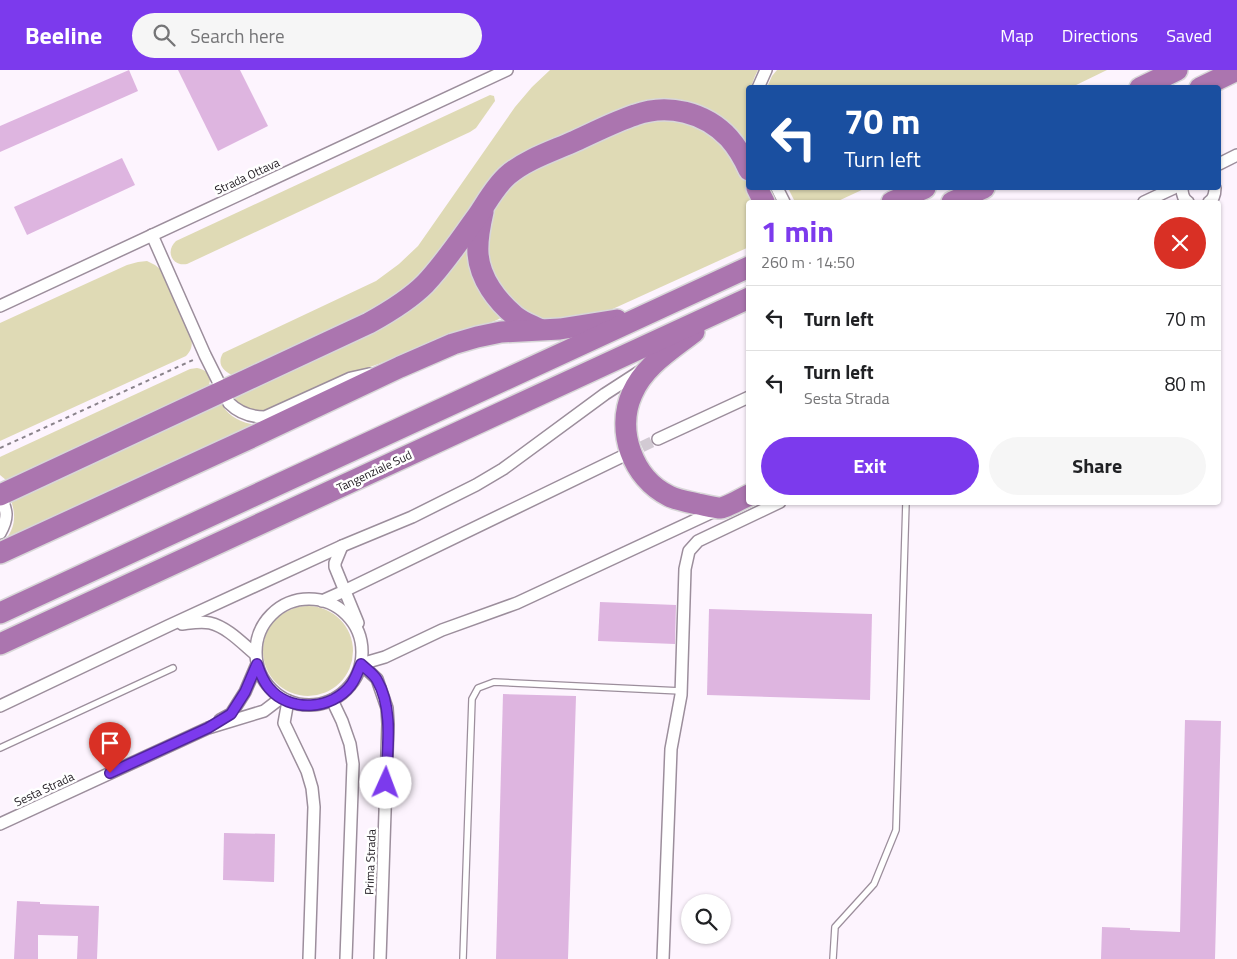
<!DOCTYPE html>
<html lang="en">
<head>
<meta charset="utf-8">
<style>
	:root { --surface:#fff; --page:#f6f6f6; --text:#202124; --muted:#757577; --line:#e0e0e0; --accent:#7c3aed }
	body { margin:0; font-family:"Titillium Web",sans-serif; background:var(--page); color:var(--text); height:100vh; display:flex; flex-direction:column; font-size:19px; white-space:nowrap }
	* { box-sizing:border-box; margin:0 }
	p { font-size:16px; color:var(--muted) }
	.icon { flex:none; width:28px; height:28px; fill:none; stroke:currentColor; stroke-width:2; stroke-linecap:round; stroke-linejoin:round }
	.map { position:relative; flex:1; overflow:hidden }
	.panel { position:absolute; left:746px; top:130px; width:475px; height:305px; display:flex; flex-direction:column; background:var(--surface); border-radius:5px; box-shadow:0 1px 4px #0004 }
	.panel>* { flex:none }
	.top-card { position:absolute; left:746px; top:15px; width:475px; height:105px; border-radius:5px; box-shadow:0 1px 4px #0004; background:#1a4fa0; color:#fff; overflow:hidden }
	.fabs { position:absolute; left:681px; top:824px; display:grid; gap:10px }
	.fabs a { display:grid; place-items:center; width:50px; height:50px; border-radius:50%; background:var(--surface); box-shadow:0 1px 4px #0004; font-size:25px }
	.pin { position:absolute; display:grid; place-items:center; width:42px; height:42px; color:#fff; margin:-51px -21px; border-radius:50% 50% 50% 0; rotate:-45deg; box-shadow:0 0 5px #0007 }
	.pin .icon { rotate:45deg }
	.me { position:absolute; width:55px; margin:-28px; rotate:2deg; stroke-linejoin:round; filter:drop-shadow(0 0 4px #0008) }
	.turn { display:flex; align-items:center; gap:18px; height:105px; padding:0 15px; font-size:22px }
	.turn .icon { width:65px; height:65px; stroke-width:2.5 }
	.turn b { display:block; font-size:35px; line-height:42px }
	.round { display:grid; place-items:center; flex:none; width:52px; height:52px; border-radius:26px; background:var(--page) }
	.summary { display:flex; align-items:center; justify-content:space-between; height:85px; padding:0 15px }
	h1 { font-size:30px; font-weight:700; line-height:38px; color:var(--accent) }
	.primary-button { display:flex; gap:10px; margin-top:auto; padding:10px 15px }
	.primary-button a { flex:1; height:58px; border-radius:30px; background:var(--accent); color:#fff; font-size:20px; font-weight:700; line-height:58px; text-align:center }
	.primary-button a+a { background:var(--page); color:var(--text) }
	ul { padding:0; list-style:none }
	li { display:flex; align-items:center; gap:15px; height:65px; padding:0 15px; border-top:1px solid var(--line) }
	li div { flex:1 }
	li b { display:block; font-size:19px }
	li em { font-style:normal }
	header { display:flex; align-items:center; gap:30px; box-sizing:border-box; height:70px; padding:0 25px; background:var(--accent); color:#fff }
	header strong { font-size:24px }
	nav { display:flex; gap:28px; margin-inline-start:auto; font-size:18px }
	.search { width:350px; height:45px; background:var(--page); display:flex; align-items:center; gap:12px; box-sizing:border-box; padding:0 18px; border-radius:28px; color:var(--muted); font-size:19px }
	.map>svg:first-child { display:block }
	.green { fill:#dfdab5 }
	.building { fill:#deb5e0 }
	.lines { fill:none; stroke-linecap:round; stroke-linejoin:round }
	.street-tunnel { stroke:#d2cad3; stroke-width:11; stroke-dasharray:11 5.5; stroke-linecap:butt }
	.lane-casing { stroke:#9c8e9c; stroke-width:8 }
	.street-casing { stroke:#9c8e9c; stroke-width:14 }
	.highway-casing { stroke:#d8d7d8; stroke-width:24 }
	.path { stroke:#8a838b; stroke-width:2; stroke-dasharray:4 4; stroke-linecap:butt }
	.lane { stroke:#fff; stroke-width:5.5 }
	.street { stroke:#fff; stroke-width:11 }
	.highway { stroke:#ab75af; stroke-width:21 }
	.route-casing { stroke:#51269a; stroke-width:12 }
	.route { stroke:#7c3aed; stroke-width:9 }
	.labels { text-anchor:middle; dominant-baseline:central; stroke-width:5; stroke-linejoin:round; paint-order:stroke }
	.street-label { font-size:12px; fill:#282329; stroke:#fff }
</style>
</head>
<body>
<header>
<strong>Beeline</strong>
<div class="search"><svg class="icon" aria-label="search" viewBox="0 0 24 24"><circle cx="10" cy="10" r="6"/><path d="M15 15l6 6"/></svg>Search here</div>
<nav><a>Map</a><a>Directions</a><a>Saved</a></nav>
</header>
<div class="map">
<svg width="1237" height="889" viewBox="0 0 1237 889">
	<rect width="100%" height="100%" fill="#fdf4fe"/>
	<g class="green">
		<path d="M550,0H758L755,6L751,17L749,18V26L746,40V57L749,68V82L696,37L520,88L425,204L392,231L232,305C222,300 217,293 223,283L376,211L399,194L418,176L515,37L532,17Z"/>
		<path d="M777,0H1107L1070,18L767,17L772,6Z"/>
		<path d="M490,25L494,26L495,31L476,58L470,62L187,194C172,197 165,181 176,171Z"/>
		<path d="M680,48L717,67L740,96L756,132H749V177L595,247L553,252L531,247L502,223L485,187L492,137L516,107L637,50Z"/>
		<path d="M788,118H866L836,132H795Z"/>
		<path d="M470,166L504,246L497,250L482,256L351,304L273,340C256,343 241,341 232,324L373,259Z"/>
		<path d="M147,191L155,195L160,199L191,268C193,275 191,281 186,286L0,371V253L127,195L138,192Z"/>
		<path d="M197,298C210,301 213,308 207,319L16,409L6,410L0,405V387L2,386L190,299Z"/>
		<path d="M220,331C226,344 237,351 251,354L252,356L6,469C16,456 16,443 10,428Z"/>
		<circle cx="308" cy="581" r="45"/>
	</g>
	<g class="building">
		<path d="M129,0L138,21L0,82V56Z"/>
		<path d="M178,0H240L268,56L218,81Z"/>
		<path d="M122,88L135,115L27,165L14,137Z"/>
		<path d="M600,532L676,535L675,574L598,571Z"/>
		<path d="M709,539L872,544L870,630L707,625Z"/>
		<path d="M503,624L576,626L568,889H496Z"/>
		<path d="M1185,650L1221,651L1215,889H1101L1102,857L1130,858V860L1180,862Z"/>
		<path d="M224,763L275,764L274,812L223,810Z"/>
		<path d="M17,831L40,832V834L99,836L97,889H77L78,866L38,865V889H14Z"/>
	</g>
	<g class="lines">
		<path class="street-tunnel" d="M627,384L658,369"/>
		<defs>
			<g id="lane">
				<path d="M0,678L173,598"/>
				<path d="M463,889L472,629L478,618L494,612L681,621"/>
				<path d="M833,889L835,857L874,814L896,760L906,432"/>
			</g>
			<g id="street">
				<path d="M758,18L766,0"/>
				<path d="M1219,94L1237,85"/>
				<path d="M777,118L784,132"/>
				<path d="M1182,118C1182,123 1183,129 1188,132"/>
				<path d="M1144,132L1174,118"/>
				<path d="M1209,132C1214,129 1215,123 1215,118"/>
				<path d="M152,165L205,285L229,333C239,343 250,347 265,347L351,308L369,304"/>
				<path d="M0,236L507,0"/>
				<path d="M658,369L749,327"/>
				<path d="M0,424C7,441 9,447 0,463"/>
				<path d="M342,476L335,493V497L358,553"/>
				<circle cx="309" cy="582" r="53"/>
				<path d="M322,531L340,523L623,386"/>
				<path d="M182,554C191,553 201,551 210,553C227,557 242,573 255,584"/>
				<path d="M361,594L385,587L442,560L517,533L717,440"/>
				<path d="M361,594L377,609L387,638L388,654L380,889"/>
				<path d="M332,630L342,651L350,674L353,694L346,889"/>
				<path d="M288,631L284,653L307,701L312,718L314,737L309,889"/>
				<path d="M0,636L168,556L342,476L412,447L476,415L503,399L605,324L639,302"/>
				<path d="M220,650L231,644L245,622L257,594"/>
				<path d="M0,754L208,658L264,641L281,628"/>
				<path d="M663,889L671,679L681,625L685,499L689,481L698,471L780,432"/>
			</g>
			<g id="highway">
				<path d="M1140,18L1177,0"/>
				<path d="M1200,18L1237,0"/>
				<path d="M757,118L764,132"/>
				<path d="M892,132L925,118"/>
				<path d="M952,132L984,118"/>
				<path d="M483,142C480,155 477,170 478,184C480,209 497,231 515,246C522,252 531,255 539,259"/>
				<path d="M694,262C671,280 644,296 632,324C616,360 632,408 669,426C677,430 689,432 698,434C704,435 715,438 721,438C727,437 743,428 749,425"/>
				<path d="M0,425L369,253C389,242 409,230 425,214C444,194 460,170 476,148C486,134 495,116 508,105C527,89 553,81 575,71C595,62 614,52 635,45C667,33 705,42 729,68C737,77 744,89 749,100"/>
				<path d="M0,483L246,370L400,297L453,274L477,267L501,262L560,259L617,250"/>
				<path d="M0,543L749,197"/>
				<path d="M0,574L749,228"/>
			</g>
		</defs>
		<use href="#lane" class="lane-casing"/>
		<use href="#street" class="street-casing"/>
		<use href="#highway" class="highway-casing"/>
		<path class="path" d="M0,378L193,290"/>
		<use href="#lane" class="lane"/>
		<use href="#street" class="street"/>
		<use href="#highway" class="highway"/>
	</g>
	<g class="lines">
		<defs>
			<path id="route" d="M110,703L208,658L231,644L245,622L257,594C260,603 263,611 269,618C290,643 332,640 351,615C356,608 358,601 361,594C366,599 374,604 377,610C394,639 387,681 386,713"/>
		</defs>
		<use href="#route" class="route-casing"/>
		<use href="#route" class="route"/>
	</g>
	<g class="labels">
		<g class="street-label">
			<text transform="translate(247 106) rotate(-25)">Strada Ottava</text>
			<text transform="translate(374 401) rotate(-25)">Tangenziale Sud</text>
			<text transform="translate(44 719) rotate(-25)">Sesta Strada</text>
			<text transform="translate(370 792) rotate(-88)">Prima Strada</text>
		</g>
	</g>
</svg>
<div class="fabs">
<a><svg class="icon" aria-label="search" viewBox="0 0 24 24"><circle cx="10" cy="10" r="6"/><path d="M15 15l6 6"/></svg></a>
</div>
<div class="pin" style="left:110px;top:703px;background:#d93025"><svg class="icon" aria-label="arrive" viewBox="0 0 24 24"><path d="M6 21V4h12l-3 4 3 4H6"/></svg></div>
<svg class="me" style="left:386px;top:713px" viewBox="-20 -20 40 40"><circle r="19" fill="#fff"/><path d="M0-13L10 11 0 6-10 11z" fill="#7c3aed"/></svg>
<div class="top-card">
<div class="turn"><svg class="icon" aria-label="left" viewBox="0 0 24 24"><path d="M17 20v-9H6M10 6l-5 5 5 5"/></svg><div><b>70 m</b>Turn left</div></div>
</div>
<section class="panel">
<div class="summary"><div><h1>1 min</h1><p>260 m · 14:50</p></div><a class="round" style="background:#d93025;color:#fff"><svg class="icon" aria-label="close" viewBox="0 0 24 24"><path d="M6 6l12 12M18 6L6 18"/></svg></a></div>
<ul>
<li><svg class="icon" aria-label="left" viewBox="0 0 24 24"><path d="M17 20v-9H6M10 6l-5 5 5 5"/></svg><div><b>Turn left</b></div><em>70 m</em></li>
<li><svg class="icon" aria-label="left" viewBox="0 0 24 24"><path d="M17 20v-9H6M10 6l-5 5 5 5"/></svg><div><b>Turn left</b><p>Sesta Strada</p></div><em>80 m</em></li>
</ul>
<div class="primary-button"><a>Exit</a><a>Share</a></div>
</section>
</div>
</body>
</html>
